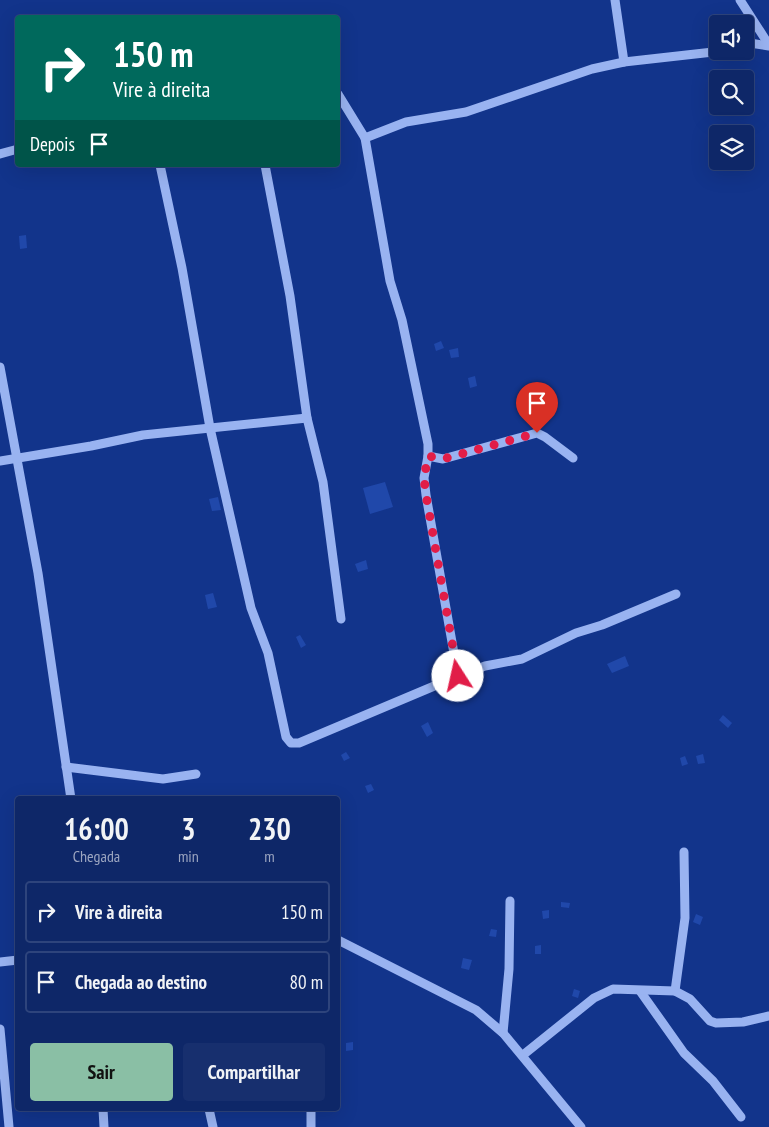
<!DOCTYPE html>
<html lang="pt">
<head>
<meta charset="utf-8">
<style>
	:root { --surface:#0e2768; --page:#172f6e; --text:#f1f3f6; --muted:#9ba5c0; --line:#2e447c; --accent:#8abfa5 }
	body { margin:0; font-family:"PT Sans Narrow",sans-serif; background:var(--page); color:var(--text); height:100vh; display:flex; flex-direction:column; font-size:19px; white-space:nowrap }
	* { box-sizing:border-box; margin:0 }
	p { font-size:16px; color:var(--muted) }
	.icon { flex:none; width:28px; height:28px; fill:none; stroke:currentColor; stroke-width:2; stroke-linecap:round; stroke-linejoin:round }
	.map { position:relative; flex:1; overflow:hidden }
	.side { position:absolute; left:15px; top:796px; width:325px; height:315px; display:flex; flex-direction:column; background:var(--surface); border-radius:5px; box-shadow:0 5px 20px #0002,0 0 0 1px var(--line) }
	.side>* { flex:none }
	.hud { position:absolute; left:15px; top:15px; width:325px; height:152px; border-radius:5px; box-shadow:0 5px 20px #0002,0 0 0 1px var(--line); background:#00695c; color:#fff; overflow:hidden }
	.fabs { position:absolute; left:709px; top:15px; display:grid; gap:10px }
	.fabs a { display:grid; place-items:center; width:45px; height:45px; border-radius:5px; background:var(--surface); box-shadow:0 5px 20px #0002,0 0 0 1px var(--line); font-size:25px }
	.pin { position:absolute; display:grid; place-items:center; width:42px; height:42px; color:#fff; margin:-51px -21px; border-radius:50% 50% 50% 0; rotate:-45deg; box-shadow:0 0 5px #0007 }
	.pin .icon { rotate:45deg }
	.me { position:absolute; width:55px; margin:-28px; rotate:350deg; stroke-linejoin:round; filter:drop-shadow(0 0 4px #0008) }
	.turn { display:flex; align-items:center; gap:18px; height:105px; padding:0 15px; font-size:22px }
	.turn .icon { width:65px; height:65px; stroke-width:2.5 }
	.turn b { display:block; font-size:35px; line-height:42px }
	.then { display:flex; align-items:center; height:48px; padding:0 15px; background:#0003; gap:10px; font-size:19px }
	.eta { display:flex; justify-content:space-evenly; align-items:center; height:85px; text-align:center }
	.eta b { font-size:30px; font-weight:600; line-height:35px }
	.cta { display:flex; gap:10px; margin-top:auto; padding:10px 15px }
	.cta a { flex:1; height:58px; border-radius:5px; background:var(--accent); color:#111; font-size:20px; font-weight:600; line-height:58px; text-align:center }
	.cta a+a { background:var(--page); color:var(--text) }
	ul { padding:0; list-style:none }
	li { display:flex; align-items:center; gap:15px; height:62px; margin:0 10px 8px; padding:0 5px; border:2px solid var(--line); border-radius:5px }
	li div { flex:1 }
	li b { display:block; font-size:19px }
	li em { font-style:normal }
	.map>svg:first-child { display:block }
	.building { fill:#2048aa }
	.lines { fill:none; stroke-linecap:round; stroke-linejoin:round }
	.minor { stroke:#99b3f1; stroke-width:9 }
	.route { stroke:#e11d48; stroke-width:9; stroke-dasharray:0 16.2 }
</style>
</head>
<body>
<div class="map">
<svg width="769" height="1127" viewBox="0 0 769 1127">
	<rect width="100%" height="100%" fill="#12348b"/>
	<g class="building">
		<path d="M26,235L27,248L20,249L19,236Z"/>
		<path d="M441,341L444,348L436,351L434,344Z"/>
		<path d="M458,348L459,357L451,358L449,350Z"/>
		<path d="M475,376L477,386L470,388L468,378Z"/>
		<path d="M385,482L393,507L370,514L363,488Z"/>
		<path d="M218,497L221,510L212,511L209,499Z"/>
		<path d="M366,560L368,569L358,572L355,564Z"/>
		<path d="M213,593L217,607L208,609L205,595Z"/>
		<path d="M300,635L306,645L301,648L296,637Z"/>
		<path d="M625,656L629,666L612,673L607,664Z"/>
		<path d="M723,715L732,723L728,728L719,720Z"/>
		<path d="M428,722L433,733L427,737L421,726Z"/>
		<path d="M346,752L350,758L344,761L341,755Z"/>
		<path d="M703,754L705,763L698,764L696,756Z"/>
		<path d="M685,756L688,764L682,766L680,758Z"/>
		<path d="M371,784L374,790L368,793L365,786Z"/>
		<path d="M561,902L570,903L569,908L561,907Z"/>
		<path d="M549,910V918L543,919L542,911Z"/>
		<path d="M696,914L703,917L700,925L693,922Z"/>
		<path d="M491,929L497,930L496,937L489,936Z"/>
		<path d="M541,945V954H535V946Z"/>
		<path d="M463,958L472,960L469,970L461,968Z"/>
		<path d="M574,989L580,991L578,998L572,996Z"/>
		<path d="M353,1042V1050L346,1051V1043Z"/>
	</g>
	<g class="lines">
		<g class="minor">
			<path d="M615,0L624,62"/>
			<path d="M740,0L769,45"/>
			<path d="M745,45L750,43L769,46"/>
			<path d="M338,94L365,138L390,281L402,320L428,444V456L424,478L426,495L458,676"/>
			<path d="M365,138L406,122L466,112L592,69L624,62L722,51"/>
			<path d="M0,154L18,149"/>
			<path d="M160,165L182,268L210,428L251,608L268,653L286,737L291,743H299L458,676L485,666L522,659L576,633L602,625L676,594"/>
			<path d="M265,165L290,296L307,418L323,482L341,619"/>
			<path d="M0,367L38,573L71,799"/>
			<path d="M428,456L443,459L537,433L545,437L573,458"/>
			<path d="M0,461L91,446L143,435L307,418"/>
			<path d="M66,767L163,779L196,774"/>
			<path d="M338,940L476,1010L503,1033L581,1127"/>
			<path d="M0,962L18,960"/>
			<path d="M640,991L684,1053L713,1081L741,1117"/>
			<path d="M675,991L685,918L684,852"/>
			<path d="M0,1029L9,1127"/>
			<path d="M503,1033L509,969L510,901"/>
			<path d="M523,1055L594,998L613,989L675,991L690,999L710,1021L716,1023L743,1022L769,1016"/>
			<path d="M103,1109L104,1127"/>
			<path d="M209,1109L213,1127"/>
			<path d="M311,1127V1109"/>
		</g>
	</g>
	<g class="lines">
		<path class="route" d="M458,676L426,495L424,478L428,456L443,459L537,433"/>
	</g>
</svg>
<div class="fabs">
<a><svg class="icon" aria-label="sound" viewBox="0 0 24 24"><path d="M4 9h4l5-4v14l-5-4H4zM17 9q2 3 0 6"/></svg></a>
<a><svg class="icon" aria-label="search" viewBox="0 0 24 24"><circle cx="10" cy="10" r="6"/><path d="M15 15l6 6"/></svg></a>
<a><svg class="icon" aria-label="layers" viewBox="0 0 24 24"><path d="M12 4l9 5-9 5-9-5zM3 14l9 5 9-5"/></svg></a>
</div>
<div class="pin" style="left:537px;top:433px;background:#d93025"><svg class="icon" aria-label="arrive" viewBox="0 0 24 24"><path d="M6 21V4h12l-3 4 3 4H6"/></svg></div>
<svg class="me" style="left:458px;top:676px" viewBox="-20 -20 40 40"><circle r="19" fill="#fff"/><path d="M0-13L10 11 0 6-10 11z" fill="#e11d48"/></svg>
<div class="hud">
<div class="turn"><svg class="icon" aria-label="right" viewBox="0 0 24 24"><path d="M7 20v-9h11M14 6l5 5-5 5"/></svg><div><b>150 m</b>Vire à direita</div></div>
<div class="then">Depois<svg class="icon" aria-label="arrive" viewBox="0 0 24 24"><path d="M6 21V4h12l-3 4 3 4H6"/></svg></div>
</div>
<section class="side">
<div class="eta">
<div><b>16:00</b><p>Chegada</p></div>
<div><b>3</b><p>min</p></div>
<div><b>230</b><p>m</p></div>
</div>
<ul>
<li><svg class="icon" aria-label="right" viewBox="0 0 24 24"><path d="M7 20v-9h11M14 6l5 5-5 5"/></svg><div><b>Vire à direita</b></div><em>150 m</em></li>
<li><svg class="icon" aria-label="arrive" viewBox="0 0 24 24"><path d="M6 21V4h12l-3 4 3 4H6"/></svg><div><b>Chegada ao destino</b></div><em>80 m</em></li>
</ul>
<div class="cta"><a>Sair</a><a>Compartilhar</a></div>
</section>
</div>
</body>
</html>
